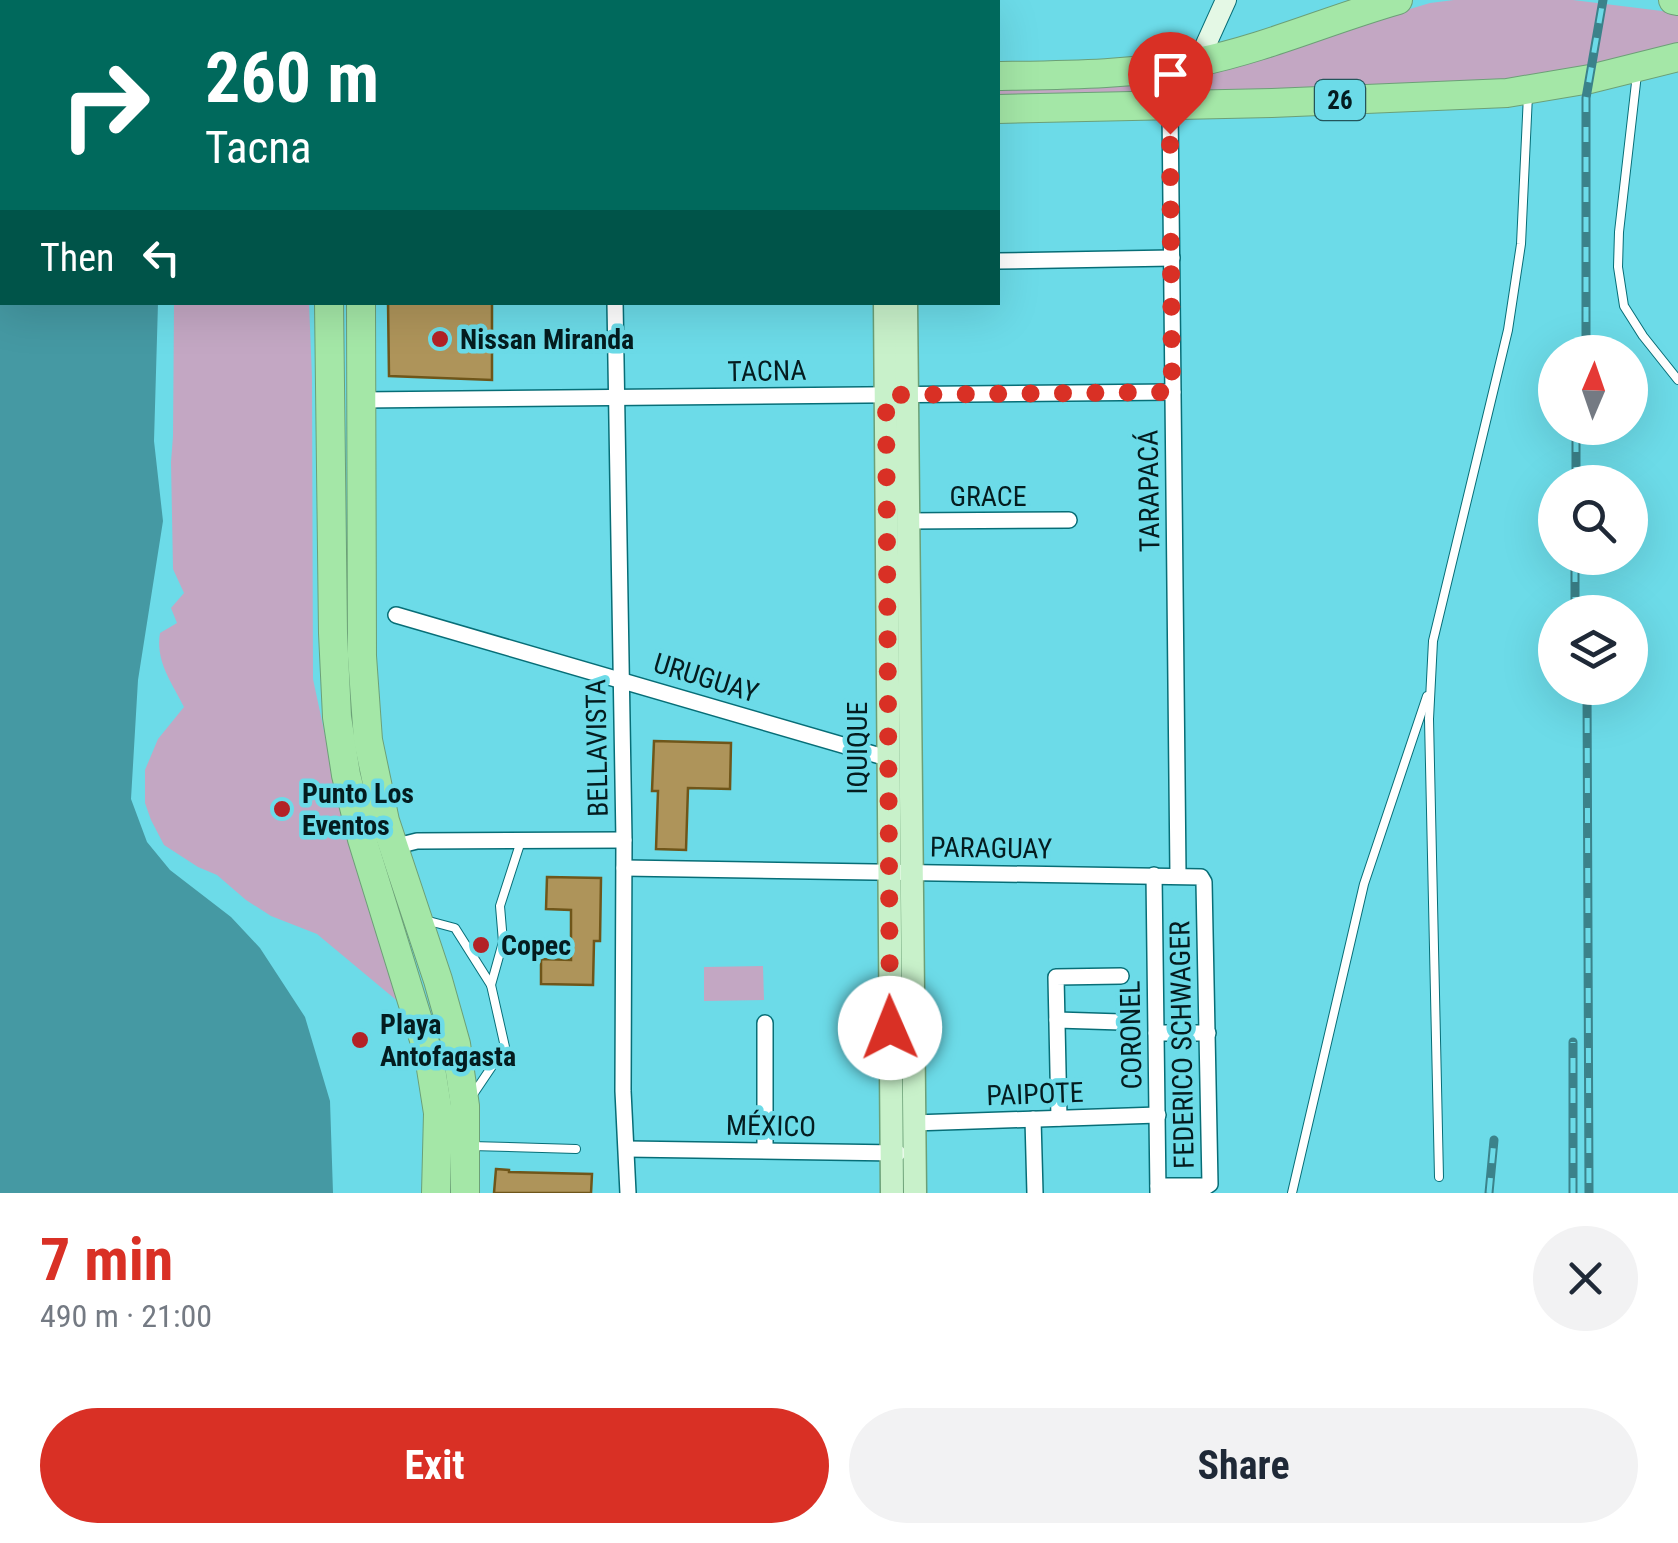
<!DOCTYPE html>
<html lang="en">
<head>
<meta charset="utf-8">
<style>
	:root { --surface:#fff; --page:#f2f2f3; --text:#1f2937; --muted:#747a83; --accent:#d93025 }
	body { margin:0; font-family:"Roboto Condensed",sans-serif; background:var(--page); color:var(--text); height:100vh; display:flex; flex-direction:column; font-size:38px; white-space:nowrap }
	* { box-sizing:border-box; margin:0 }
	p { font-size:32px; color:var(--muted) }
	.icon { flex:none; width:55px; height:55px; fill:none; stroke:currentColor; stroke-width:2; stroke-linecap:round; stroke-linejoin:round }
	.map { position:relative; height:1193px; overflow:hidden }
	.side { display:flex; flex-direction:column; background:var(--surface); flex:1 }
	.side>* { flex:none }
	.hud { position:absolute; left:0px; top:0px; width:1000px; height:305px; box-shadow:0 10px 40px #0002; background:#00695c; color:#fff; overflow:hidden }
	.needle { width:65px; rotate:2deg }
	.buttons { position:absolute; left:1538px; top:335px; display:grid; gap:20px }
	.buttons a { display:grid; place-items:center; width:110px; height:110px; border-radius:50%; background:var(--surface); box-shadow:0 10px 40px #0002; font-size:50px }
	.pin { position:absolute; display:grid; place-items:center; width:85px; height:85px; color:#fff; margin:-102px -42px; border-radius:50% 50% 50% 0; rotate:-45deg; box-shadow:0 0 10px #0007 }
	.pin .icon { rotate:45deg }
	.me { position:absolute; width:110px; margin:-55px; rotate:359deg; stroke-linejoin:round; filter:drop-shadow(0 0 8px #0008) }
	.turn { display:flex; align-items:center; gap:35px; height:210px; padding:0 40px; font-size:45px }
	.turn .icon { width:130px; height:130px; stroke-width:2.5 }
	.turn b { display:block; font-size:70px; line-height:85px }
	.then { display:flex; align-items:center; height:95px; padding:0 40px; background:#0003; gap:20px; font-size:38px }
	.round { display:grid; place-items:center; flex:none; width:105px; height:105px; border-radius:52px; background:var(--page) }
	.head { display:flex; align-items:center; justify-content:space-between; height:170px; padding:0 40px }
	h1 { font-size:60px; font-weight:700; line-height:75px; color:var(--accent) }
	.primary-button { display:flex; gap:20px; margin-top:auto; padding:20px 40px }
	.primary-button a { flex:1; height:115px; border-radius:60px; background:var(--accent); color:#fff; font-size:40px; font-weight:700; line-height:115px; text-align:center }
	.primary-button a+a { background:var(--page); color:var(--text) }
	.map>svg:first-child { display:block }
	.green { fill:#c3a7c3 }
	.water { fill:#4599a3 }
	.building { fill:#ae945a; stroke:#6f561a; stroke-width:2.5 }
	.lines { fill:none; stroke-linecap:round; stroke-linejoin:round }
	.lane-casing { stroke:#076e77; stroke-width:10 }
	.street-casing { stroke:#076e77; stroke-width:18 }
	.secondary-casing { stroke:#076e77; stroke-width:22 }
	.primary-casing { stroke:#6ca077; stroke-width:25 }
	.highway-casing { stroke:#6ca077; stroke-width:30 }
	.lane { stroke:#fff; stroke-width:8 }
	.street { stroke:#fff; stroke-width:15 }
	.secondary { stroke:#e4f8e5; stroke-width:20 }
	.primary { stroke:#c8f1ca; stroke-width:22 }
	.highway { stroke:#a4e7a7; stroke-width:28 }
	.rail-casing { stroke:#3b828a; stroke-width:9 }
	.rail { stroke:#6cdbe8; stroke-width:5; stroke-dasharray:15; stroke-linecap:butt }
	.route { stroke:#d93025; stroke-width:18; stroke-dasharray:0 32.4 }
	.poi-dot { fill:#b32226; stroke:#6cdbe8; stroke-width:4 }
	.labels { text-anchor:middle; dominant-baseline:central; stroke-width:9; stroke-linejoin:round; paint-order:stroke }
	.shield { fill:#6cdbe8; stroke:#23555b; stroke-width:2.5 }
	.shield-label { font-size:25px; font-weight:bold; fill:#041c1f }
	.poi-label { font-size:28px; font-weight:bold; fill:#041c1f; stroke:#6cdbe8; text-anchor:start }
	.street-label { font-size:28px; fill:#041c1f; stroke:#6cdbe8 }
</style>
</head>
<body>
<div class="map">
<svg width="1678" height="1193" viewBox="0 0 1678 1193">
	<rect width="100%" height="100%" fill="#6cdbe8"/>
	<g class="green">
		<path d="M1454,0H1573L1678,13V46L1567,71L1469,85L998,98V87L1380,18L1430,3Z"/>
		<path d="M174,303H309L312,377L313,679L341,810L401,1004L317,934L271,916L246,900L217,875L198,867L164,845L151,820L145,803V770L158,739L184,707C172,683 155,661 160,633L177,623L171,608L184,593L173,569L171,462L173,436Z"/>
		<path d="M763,966L764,1000L704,1001V967Z"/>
	</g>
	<path class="water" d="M0,0H161V2H2V302L158,303L154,441L163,521L138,680L131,799L147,842L170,870L231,917L260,948L305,1017L330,1101L333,1193H0Z"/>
	<g class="building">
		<path d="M388,302H492V380L389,376Z"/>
		<path d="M654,741L731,743L730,789L688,788L686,850L656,849L658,791H652Z"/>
		<path d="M547,877L601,878L600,941H594L593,985L541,984V959L571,960V910L546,909Z"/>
		<path d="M496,1169L509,1170V1172L592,1174L591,1193H494Z"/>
	</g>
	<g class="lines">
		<defs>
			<g id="lane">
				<path d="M1637,74L1619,232L1618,267L1624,306L1643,336L1678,380"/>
				<path d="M425,920L455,928L491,985L505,1047L472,1096"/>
				<path d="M491,985L503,942L500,906L521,841"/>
				<path d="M471,1146L576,1149"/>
				<path d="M1439,1177L1429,719L1433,641L1508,330L1521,244L1528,95"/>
				<path d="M1292,1193L1364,884L1427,696"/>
			</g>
			<g id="street">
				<path d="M616,0V2"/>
				<path d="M1170,106L1178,875"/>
				<path d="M998,261L1172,258"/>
				<path d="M615,302L624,840L623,1091L628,1193"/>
				<path d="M362,400L1173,392"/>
				<path d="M907,521L1069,520"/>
				<path d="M396,615L887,758"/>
				<path d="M393,847L417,841L624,840"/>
				<path d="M624,868L1201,877L1204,882L1210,1184L1207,1186H1158"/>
				<path d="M1154,875L1158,1193"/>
				<path d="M1057,1020L1121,1022"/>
				<path d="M765,1023V1150"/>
				<path d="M1156,1033H1208"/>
				<path d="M1059,1118L1056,977L1121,976"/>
				<path d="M1033,1119L1035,1193"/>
				<path d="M913,1123L1158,1115"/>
				<path d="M627,1149L898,1153"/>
			</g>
			<path id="secondary" d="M1198,62L1226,0"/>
			<g id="primary">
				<path d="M882,2V0"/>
				<path d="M906,2V0"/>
				<path d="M885,302L892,1193"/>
				<path d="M906,302L915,1193"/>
			</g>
			<g id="highway">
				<path d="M324,0V2"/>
				<path d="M359,0V2"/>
				<path d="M1673,0L1678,1"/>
				<path d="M998,76C1065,75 1132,75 1198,62C1266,48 1331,19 1398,0"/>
				<path d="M998,109L1272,103L1507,93L1590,79L1678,57"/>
				<path d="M329,302L333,633L337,717L346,775L362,839L429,1056L438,1113L436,1193"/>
				<path d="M361,302L362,656L368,740L385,821L438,980L456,1044L465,1106V1193"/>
			</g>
		</defs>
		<use href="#lane" class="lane-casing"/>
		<use href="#street" class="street-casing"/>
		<use href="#secondary" class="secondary-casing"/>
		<use href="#primary" class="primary-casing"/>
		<use href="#highway" class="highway-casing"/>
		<use href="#lane" class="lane"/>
		<use href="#street" class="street"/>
		<use href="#secondary" class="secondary"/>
		<use href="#primary" class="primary"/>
		<use href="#highway" class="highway"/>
		<defs>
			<g id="rail">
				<path d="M1586,352V98L1603,0"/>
				<path d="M1576,482V428"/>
				<path d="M1575,612V558"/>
				<path d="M1587,688L1589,1193"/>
				<path d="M1489,1193L1494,1140"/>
				<path d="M1573,1193V1042"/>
			</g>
		</defs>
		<use href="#rail" class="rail-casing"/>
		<use href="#rail" class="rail"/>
	</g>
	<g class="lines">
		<path class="route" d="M890,1028L886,395L1172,392L1170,134"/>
	</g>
	<g class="poi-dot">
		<circle cx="440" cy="339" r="10"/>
		<circle cx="282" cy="809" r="10"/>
		<circle cx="481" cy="945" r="10"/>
		<circle cx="360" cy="1040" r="10"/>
	</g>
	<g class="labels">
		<rect class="shield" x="1315" y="80" width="50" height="40" rx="8"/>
		<g class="shield-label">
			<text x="1340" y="100">26</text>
		</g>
		<g class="poi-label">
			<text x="460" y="339">Nissan Miranda</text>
			<text x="302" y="793">Punto Los<tspan x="302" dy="32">Eventos</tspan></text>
			<text x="501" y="945">Copec</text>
			<text x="380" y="1024">Playa<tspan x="380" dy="32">Antofagasta</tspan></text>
		</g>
		<g class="street-label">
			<text transform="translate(767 371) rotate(-1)">TACNA</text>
			<text transform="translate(1149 491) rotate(-91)">TARAPACÁ</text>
			<text x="988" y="496">GRACE</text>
			<text transform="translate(706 678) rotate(17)">URUGUAY</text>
			<text transform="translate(597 748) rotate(-91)">BELLAVISTA</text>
			<text transform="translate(857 748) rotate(-90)">IQUIQUE</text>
			<text transform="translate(991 848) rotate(1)">PARAGUAY</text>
			<text transform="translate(1131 1035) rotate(-91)">CORONEL</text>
			<text transform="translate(1182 1045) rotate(-91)">FEDERICO SCHWAGER</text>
			<text transform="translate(1035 1094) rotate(-2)">PAIPOTE</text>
			<text transform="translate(771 1126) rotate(1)">MÉXICO</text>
		</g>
	</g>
</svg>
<div class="buttons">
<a><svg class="needle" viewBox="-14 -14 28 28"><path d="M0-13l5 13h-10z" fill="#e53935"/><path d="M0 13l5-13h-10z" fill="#747a83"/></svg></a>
<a><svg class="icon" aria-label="search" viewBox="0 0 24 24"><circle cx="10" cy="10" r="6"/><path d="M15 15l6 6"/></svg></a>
<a><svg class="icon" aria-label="layers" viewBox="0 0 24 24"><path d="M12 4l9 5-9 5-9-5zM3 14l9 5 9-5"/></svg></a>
</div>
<div class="pin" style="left:1170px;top:134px;background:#d93025"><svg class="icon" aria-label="arrive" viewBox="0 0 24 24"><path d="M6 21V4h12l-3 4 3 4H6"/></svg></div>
<svg class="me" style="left:890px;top:1028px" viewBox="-20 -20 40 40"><circle r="19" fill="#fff"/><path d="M0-13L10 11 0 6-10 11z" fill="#d93025"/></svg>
<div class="hud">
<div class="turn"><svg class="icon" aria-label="right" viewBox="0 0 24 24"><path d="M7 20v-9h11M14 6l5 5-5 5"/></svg><div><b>260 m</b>Tacna</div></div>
<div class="then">Then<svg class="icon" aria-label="left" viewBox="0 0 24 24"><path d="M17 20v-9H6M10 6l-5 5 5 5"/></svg></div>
</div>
</div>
<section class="side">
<div class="head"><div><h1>7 min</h1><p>490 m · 21:00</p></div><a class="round"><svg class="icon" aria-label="close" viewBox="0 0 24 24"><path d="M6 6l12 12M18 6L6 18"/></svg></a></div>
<div class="primary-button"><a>Exit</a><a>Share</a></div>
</section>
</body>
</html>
